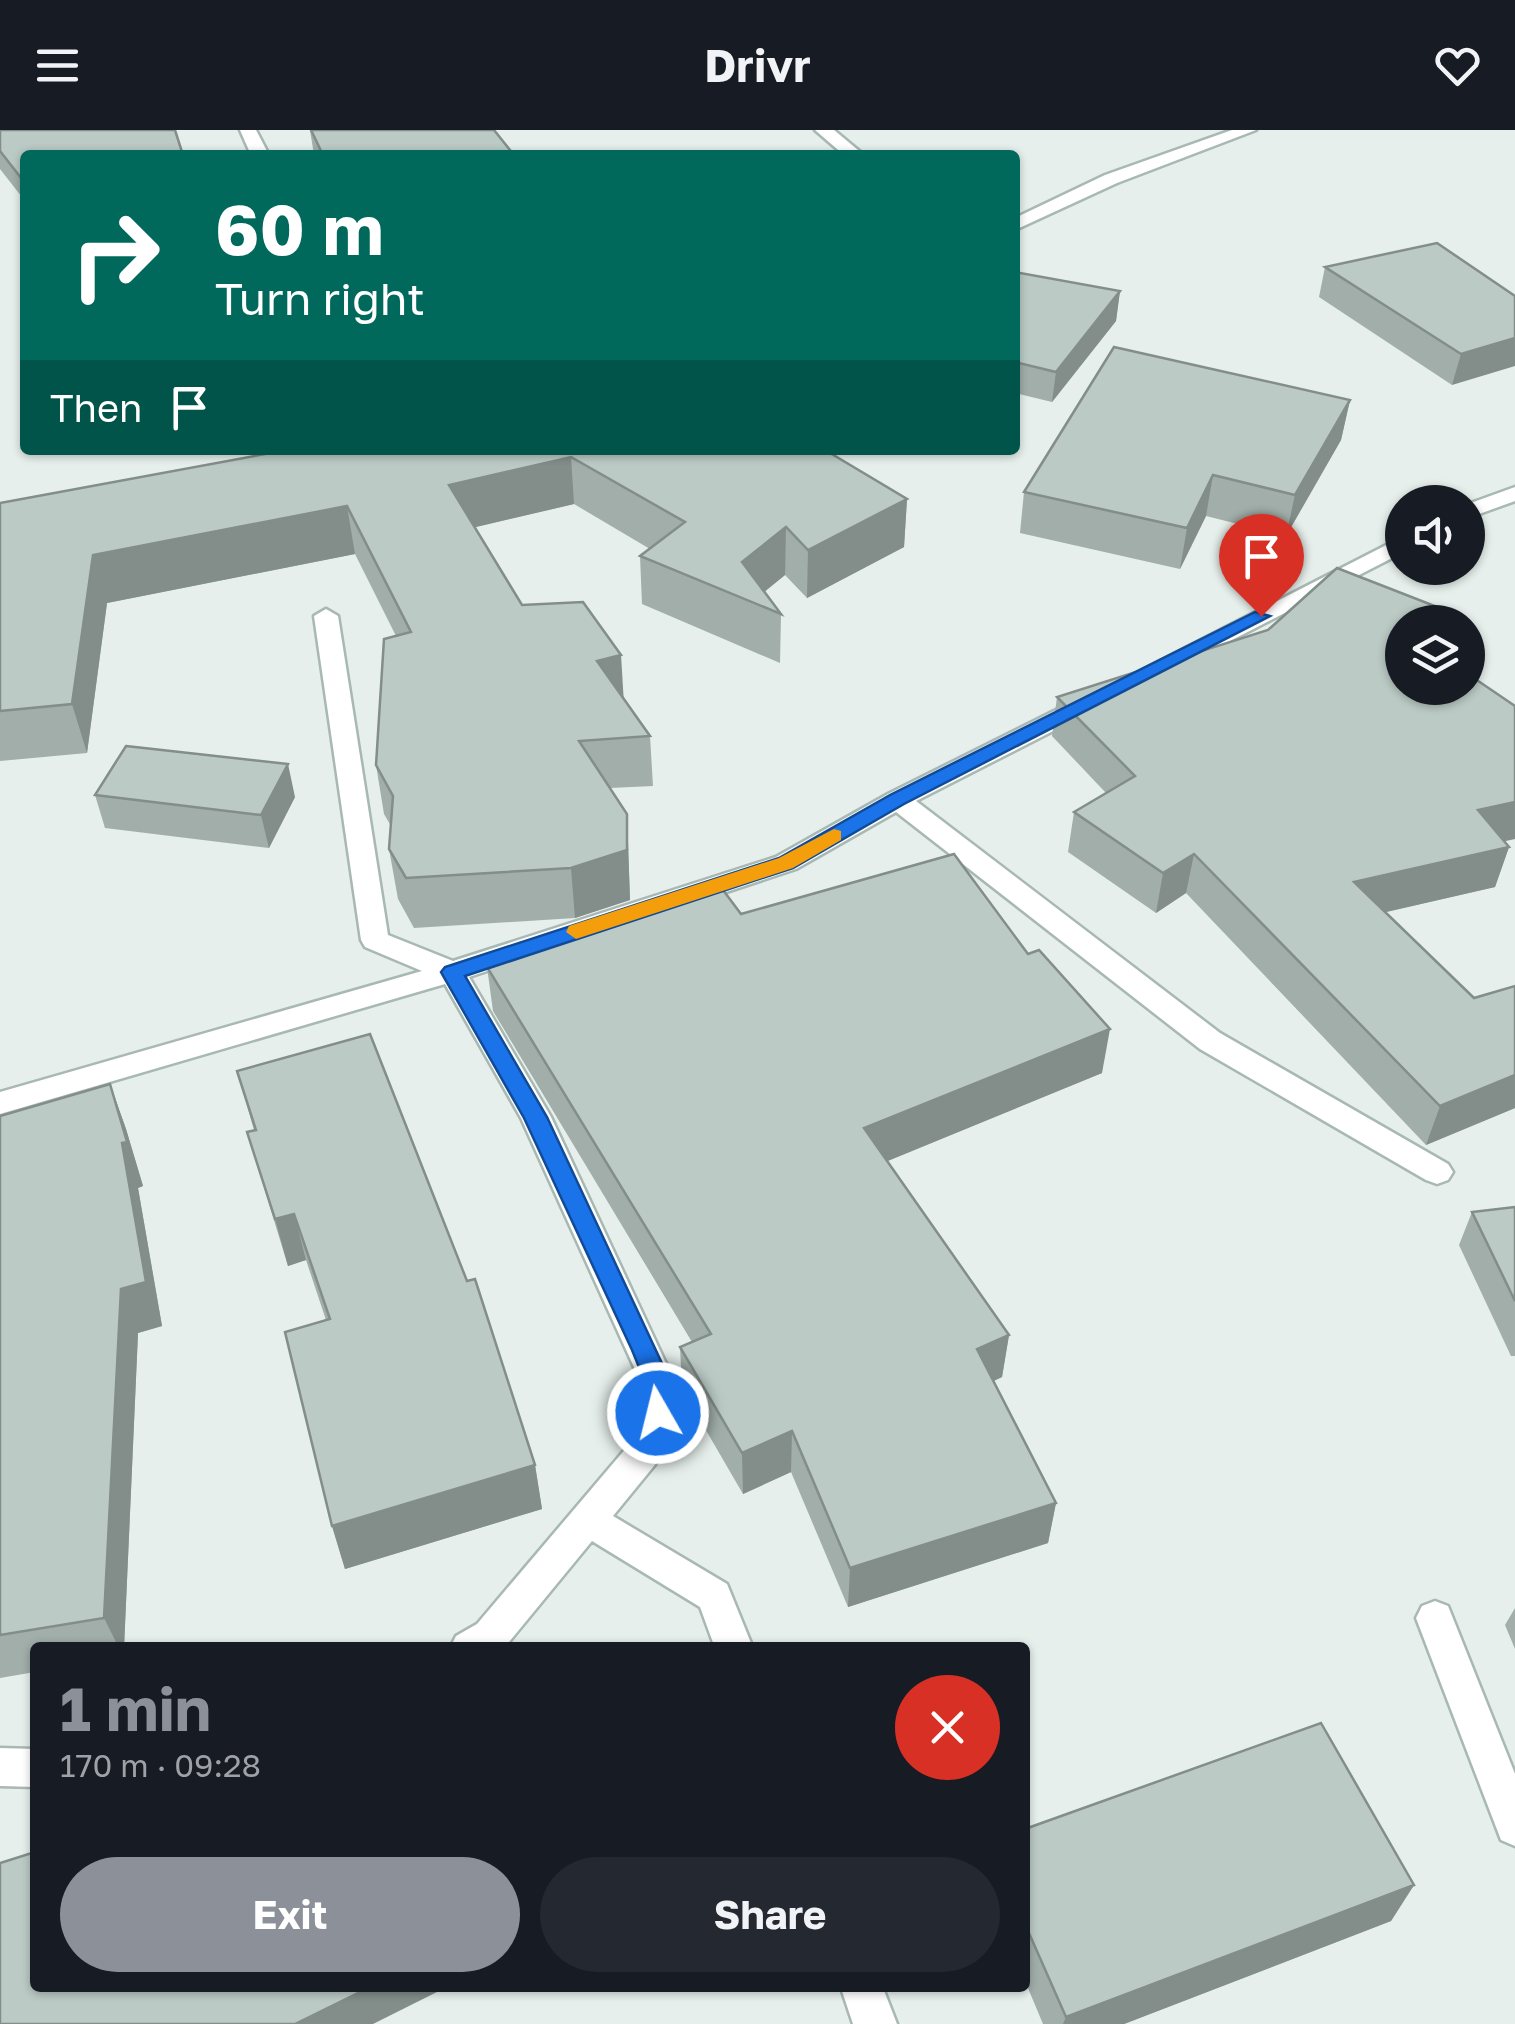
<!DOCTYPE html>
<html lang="en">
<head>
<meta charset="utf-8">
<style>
	:root { --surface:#171b24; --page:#242831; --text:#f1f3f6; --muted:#9ea1a6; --accent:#8c9099 }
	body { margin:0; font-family:"Golos Text",sans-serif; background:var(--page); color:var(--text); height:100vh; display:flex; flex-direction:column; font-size:38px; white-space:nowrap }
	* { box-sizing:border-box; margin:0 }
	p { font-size:32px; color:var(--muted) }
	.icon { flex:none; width:55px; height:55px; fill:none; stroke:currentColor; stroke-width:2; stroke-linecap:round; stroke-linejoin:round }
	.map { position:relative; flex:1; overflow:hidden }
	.details { position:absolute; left:30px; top:1512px; width:1000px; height:350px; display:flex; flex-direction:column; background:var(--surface); border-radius:10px; box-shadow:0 2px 8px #0004 }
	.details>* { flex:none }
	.banner { position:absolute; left:20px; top:20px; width:1000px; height:305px; border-radius:10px; box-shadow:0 2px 8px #0004; background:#00695c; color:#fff; overflow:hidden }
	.tools { position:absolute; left:1385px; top:355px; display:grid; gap:20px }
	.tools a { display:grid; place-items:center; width:100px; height:100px; border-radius:50%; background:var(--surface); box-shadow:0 2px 8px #0004; font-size:50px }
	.pin { position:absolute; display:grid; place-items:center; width:85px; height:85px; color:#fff; margin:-102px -42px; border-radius:50% 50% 50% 0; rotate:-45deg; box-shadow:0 0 10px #0007 }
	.pin .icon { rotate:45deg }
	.me { position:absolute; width:110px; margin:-55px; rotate:352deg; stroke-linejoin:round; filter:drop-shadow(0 0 8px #0008) }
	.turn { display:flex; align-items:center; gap:35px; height:210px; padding:0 30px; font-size:45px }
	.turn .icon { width:130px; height:130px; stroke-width:2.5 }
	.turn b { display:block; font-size:70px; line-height:85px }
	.then { display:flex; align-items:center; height:95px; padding:0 30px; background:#0003; gap:20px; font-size:38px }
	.round { display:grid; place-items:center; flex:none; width:105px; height:105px; border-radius:52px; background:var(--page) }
	.head { display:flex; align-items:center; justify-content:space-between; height:170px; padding:0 30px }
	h1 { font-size:60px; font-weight:700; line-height:75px; color:var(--accent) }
	.cta { display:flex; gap:20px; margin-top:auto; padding:20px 30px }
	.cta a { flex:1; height:115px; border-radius:60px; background:var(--accent); color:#fff; font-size:40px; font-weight:700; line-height:115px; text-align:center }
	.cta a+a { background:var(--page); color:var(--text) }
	header { display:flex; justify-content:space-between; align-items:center; height:130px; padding:0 30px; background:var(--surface); font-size:45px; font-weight:700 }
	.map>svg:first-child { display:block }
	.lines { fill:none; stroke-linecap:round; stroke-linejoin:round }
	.minor-casing { stroke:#a8b8b2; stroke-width:5 }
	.minor { fill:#fff; fill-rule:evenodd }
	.wall { fill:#a1aea9 }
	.shaded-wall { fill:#838d89 }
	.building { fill:#bbcac4; stroke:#838d89; stroke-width:2.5 }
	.route { fill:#1a73e8; stroke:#114b97; stroke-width:2.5 }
	.slow { fill:#f59e0b }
</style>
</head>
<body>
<header><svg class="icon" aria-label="menu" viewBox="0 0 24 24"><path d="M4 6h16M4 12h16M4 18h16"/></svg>Drivr<svg class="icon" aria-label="heart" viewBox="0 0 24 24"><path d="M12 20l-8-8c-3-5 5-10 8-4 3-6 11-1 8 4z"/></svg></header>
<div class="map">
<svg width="1515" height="1894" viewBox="0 0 1515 1894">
	<rect width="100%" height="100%" fill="#e6efeb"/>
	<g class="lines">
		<defs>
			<g id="minor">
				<path d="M240,0H256L269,25H251Z"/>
				<path d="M815,0H834L864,25H844Z"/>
				<path d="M1232,0H1256L1117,53L1015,100V88L1105,45Z"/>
				<path d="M1515,357V371L1468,388V374Z"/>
				<path d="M1402,407V423L1146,554H1128L1125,549Z"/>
				<path d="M326,479L338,486L388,805L453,831L776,727L888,664L1082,567H1100L1103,572L1100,577L916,671L1220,903L1448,1034L1453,1042L1448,1050L1437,1054L1426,1050L1200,919L896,682L796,739L469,847L551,987L677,1257L667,1320L613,1386L727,1454L753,1518H715L700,1477L592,1411L504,1518H450L456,1506L477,1494L638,1304L643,1257L521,988L445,854L0,984V962L422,841L365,817L361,810L314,486Z"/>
				<path d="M1435,1471L1448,1476L1515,1644V1716L1501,1710L1416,1488L1422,1476Z"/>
				<path d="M0,1618L35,1619V1657L0,1656Z"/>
				<path d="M841,1858H883L897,1894H853Z"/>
			</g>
		</defs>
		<use href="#minor" class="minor-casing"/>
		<use href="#minor" class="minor"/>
	</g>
	<g class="wall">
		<path d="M0,0L25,25V71L0,39Z"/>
		<path d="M310,0H494L514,25H314Z"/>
		<path d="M1325,137L1515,166L1452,255L1319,167Z"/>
		<path d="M1015,142L1120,161L1116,191L1052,272L1015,263Z"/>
		<path d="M1350,270L1341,310L1286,406L1206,386L1180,439L1020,403L1024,362Z"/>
		<path d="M286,320H825L907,369L904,417L807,468L785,445L764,462L781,484L780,533L642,474L640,426L650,419L574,374L475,397L522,475L623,568L650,606L653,656L610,658L627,684L630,770L575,788L414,798L398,769L389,719L391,696L384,684L376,635L396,506L355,424L107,473L87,623L0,631V373Z"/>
		<path d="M1402,492L1504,711L1509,717L1495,757L1385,782L1474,868L1515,856V978L1426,1015L1186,763L1156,783L1068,722L1074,682L1106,663L1052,606L1057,567Z"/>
		<path d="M95,665L295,667L269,718L105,698Z"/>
		<path d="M741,784L1102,943L887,1031L1009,1205L1002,1247L994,1251L1056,1373L1048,1413L848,1477L791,1342L743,1364L682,1259L680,1217L692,1212L493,881L487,837Z"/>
		<path d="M237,941L535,1335L542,1379L345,1439L332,1396L326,1190L306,1130L288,1136L247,1002L254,1000Z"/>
		<path d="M110,954L126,999L143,1056L138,1058L162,1196L138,1203L124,1518H35V1542L0,1548V986Z"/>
		<path d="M1515,1077V1226H1511L1459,1115L1472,1082Z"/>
		<path d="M1515,1478V1519L1505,1495Z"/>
		<path d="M1025,1699L1414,1755L1391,1791L1124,1894H1043L1025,1851Z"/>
	</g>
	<g class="shaded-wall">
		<path d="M1120,161L1116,191L1052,272L1056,242Z"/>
		<path d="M1515,208V236L1452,255L1461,224Z"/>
		<path d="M1350,270L1341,310L1286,406L1295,365Z"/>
		<path d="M571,327L574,374L455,402L449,355Z"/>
		<path d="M1213,345L1206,386L1180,439L1187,398Z"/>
		<path d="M907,369L904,417L807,468L808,420Z"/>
		<path d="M347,376L355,424L107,473L87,623L72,574L93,425Z"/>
		<path d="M786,397L785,445L752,472L742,432Z"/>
		<path d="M1445,480L1442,492H1433Z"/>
		<path d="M621,525L624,574L597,531Z"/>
		<path d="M288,634L295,667L269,718L261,685Z"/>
		<path d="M1515,672V709L1464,720L1478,680Z"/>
		<path d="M627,684L630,770L575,788L571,738Z"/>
		<path d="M1509,717L1495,757L1343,792L1354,752Z"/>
		<path d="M1194,724L1186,763L1156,783L1163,743Z"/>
		<path d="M1110,899L1102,943L861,1042L864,998Z"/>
		<path d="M1515,945V978L1426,1015L1440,976Z"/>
		<path d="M110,954L126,999L143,1056L138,1058L162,1196L138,1203L124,1518H119L104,1488Z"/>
		<path d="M294,1084L306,1130L288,1136L275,1089Z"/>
		<path d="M1009,1205L1002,1247L971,1261L977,1219Z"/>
		<path d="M792,1301L791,1342L743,1364L742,1323Z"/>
		<path d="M535,1335L542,1379L345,1439L332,1396Z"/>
		<path d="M1056,1373L1048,1413L848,1477L850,1438Z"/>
		<path d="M1414,1755L1391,1791L1124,1894H1063L1066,1887Z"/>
		<path d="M368,1858H445L373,1894H295Z"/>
	</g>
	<g class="building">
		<path d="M0,0H175L183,25H25V53L0,21Z"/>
		<path d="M311,0H494L514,25H323Z"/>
		<path d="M1437,113L1515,166V208L1461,224L1325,137Z"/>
		<path d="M1015,142L1120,161L1056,242L1015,232Z"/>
		<path d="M1114,217L1350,270L1295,365L1213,345L1187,398L1024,362Z"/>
		<path d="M287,320H825L907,369L808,420L786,397L742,432L781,484L640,426L685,392L571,327L449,355L522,475L583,472L621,525L597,531L650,606L579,611L627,684V720L571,738L406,748L389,719L393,666L376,635L384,509L411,502L347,376L93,425L72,574L0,581V373Z"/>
		<path d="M1337,438L1445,480L1433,492H1402V558H1468V544L1515,576V672L1478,680L1509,717L1354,752L1474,868L1515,856V945L1440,976L1194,724L1163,743L1074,682L1135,646L1057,567L1268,500Z"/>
		<path d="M126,616L288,634L261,685L95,665Z"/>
		<path d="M954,724L1028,824L1039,820L1110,899L864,998L1009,1205L977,1219L1056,1373L850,1438L792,1301L742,1323L680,1217L711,1204L487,837L723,760L741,784Z"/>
		<path d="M370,904L467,1151L475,1149L535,1335L332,1396L285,1202L330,1189L294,1084L275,1089L247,1002L256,1000L237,941Z"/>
		<path d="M110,954L127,1012L122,1013L146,1152L121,1159L104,1488L0,1505V986Z"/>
		<path d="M1515,1077V1171L1472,1082Z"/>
		<path d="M1321,1593L1414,1755L1066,1887L1025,1794V1699Z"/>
		<path d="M35,1722V1858H368L295,1894H0V1733Z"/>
	</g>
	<path class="route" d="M1255,482L1270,486L904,674L793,738L465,846L547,987L673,1257L667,1291H648L644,1283L647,1257L632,1220L524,988L441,842L445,837L779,728L890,665Z"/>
	<path class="slow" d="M834,699L841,701V710L793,738L576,809L566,802L569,796L779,728Z"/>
</svg>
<div class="tools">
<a><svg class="icon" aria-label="sound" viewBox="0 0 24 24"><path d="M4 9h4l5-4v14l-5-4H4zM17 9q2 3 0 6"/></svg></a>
<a><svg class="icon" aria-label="layers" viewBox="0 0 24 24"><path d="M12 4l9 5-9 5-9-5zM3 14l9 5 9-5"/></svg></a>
</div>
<div class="pin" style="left:1261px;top:486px;background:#d93025"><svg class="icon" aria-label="arrive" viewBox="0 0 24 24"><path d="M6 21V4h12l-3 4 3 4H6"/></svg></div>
<svg class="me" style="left:658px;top:1283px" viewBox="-20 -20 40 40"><circle r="17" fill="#1a73e8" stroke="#fff" stroke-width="3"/><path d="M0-11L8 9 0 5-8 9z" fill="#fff"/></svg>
<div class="banner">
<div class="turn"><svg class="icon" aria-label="right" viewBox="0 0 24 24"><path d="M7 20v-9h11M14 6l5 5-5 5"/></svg><div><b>60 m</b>Turn right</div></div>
<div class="then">Then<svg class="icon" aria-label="arrive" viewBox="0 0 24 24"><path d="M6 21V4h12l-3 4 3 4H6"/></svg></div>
</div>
<section class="details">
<div class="head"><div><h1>1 min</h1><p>170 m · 09:28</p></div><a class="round" style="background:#d93025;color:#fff"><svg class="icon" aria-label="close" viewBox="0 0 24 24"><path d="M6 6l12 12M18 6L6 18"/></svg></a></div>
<div class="cta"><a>Exit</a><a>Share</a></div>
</section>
</div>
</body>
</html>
